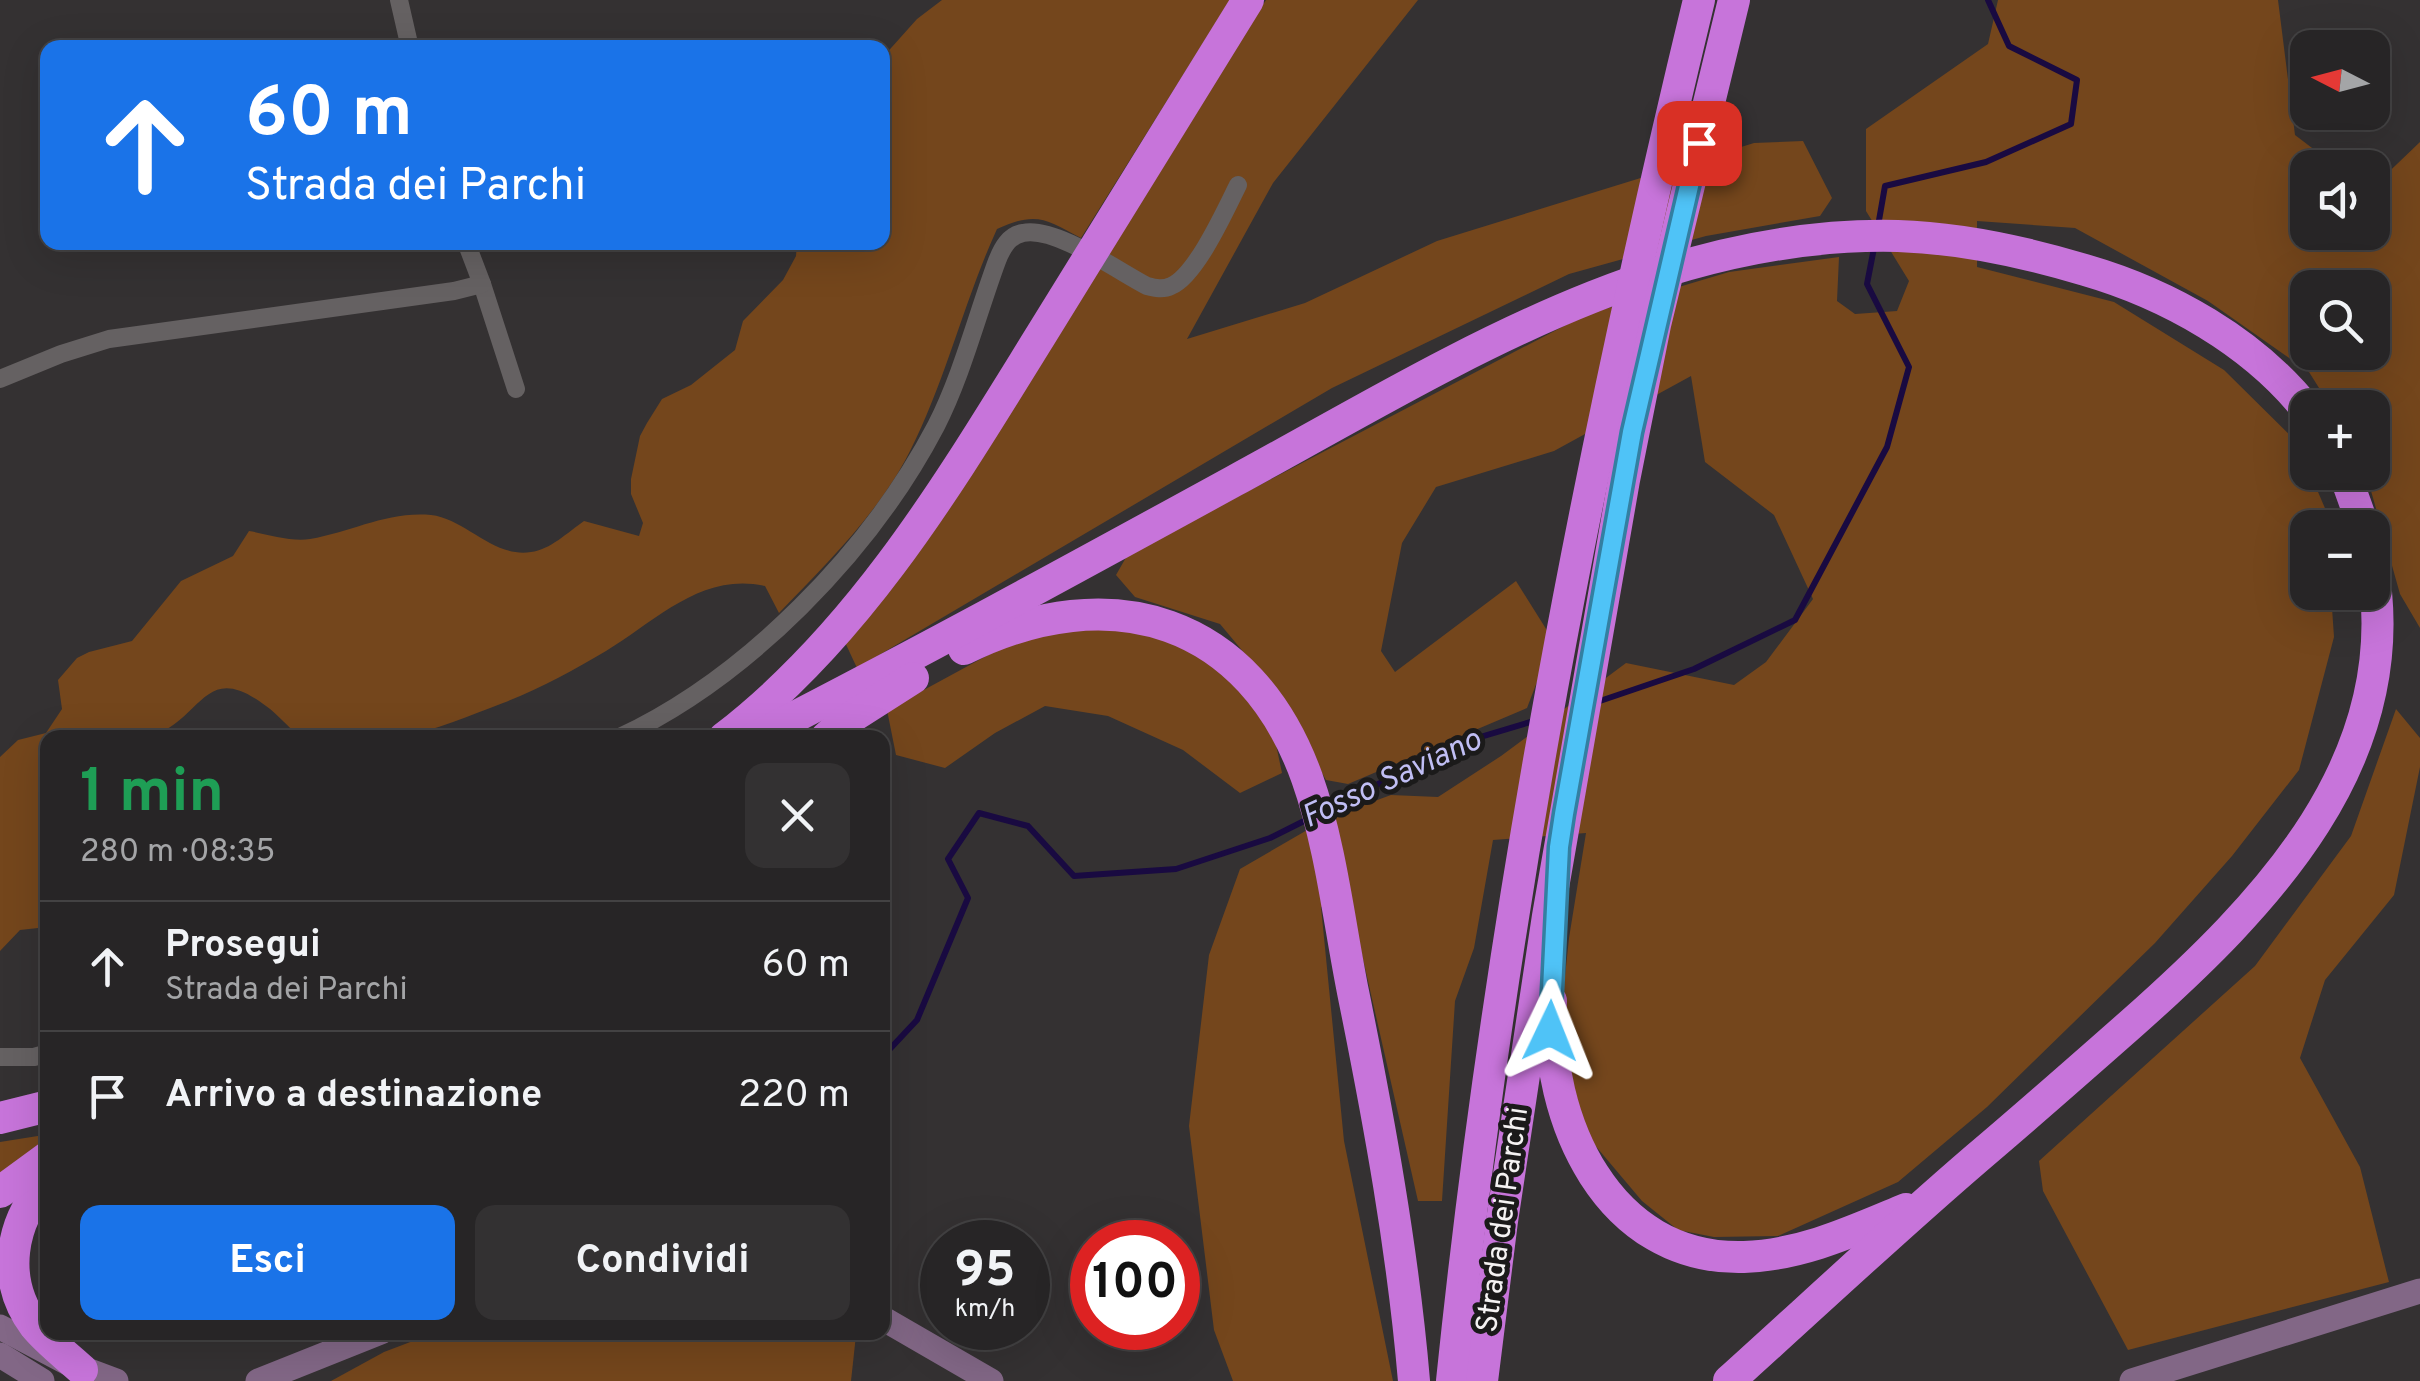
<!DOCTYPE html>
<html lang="it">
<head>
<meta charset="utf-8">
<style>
	:root { --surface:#272526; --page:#333132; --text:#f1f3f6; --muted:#a4a5a7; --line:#434243; --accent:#1a73e8 }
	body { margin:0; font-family:Overpass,sans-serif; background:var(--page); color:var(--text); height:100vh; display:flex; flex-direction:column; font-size:38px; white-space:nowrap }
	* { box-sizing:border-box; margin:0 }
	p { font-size:32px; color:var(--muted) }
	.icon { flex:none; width:55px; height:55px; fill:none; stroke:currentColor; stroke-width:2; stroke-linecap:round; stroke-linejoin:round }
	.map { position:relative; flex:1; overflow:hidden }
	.drawer { position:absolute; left:40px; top:730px; width:850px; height:610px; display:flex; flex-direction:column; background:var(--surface); border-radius:20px; box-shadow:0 10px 40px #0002,0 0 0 2px var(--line) }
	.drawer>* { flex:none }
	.banner { position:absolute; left:40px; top:40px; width:850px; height:210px; border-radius:20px; box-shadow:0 10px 40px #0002,0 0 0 2px var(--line); background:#1a73e8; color:#fff; overflow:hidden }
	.needle { width:65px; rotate:276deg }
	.fabs { position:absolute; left:2290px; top:30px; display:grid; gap:20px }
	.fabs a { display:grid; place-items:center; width:100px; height:100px; border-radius:20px; background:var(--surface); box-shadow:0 10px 40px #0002,0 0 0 2px var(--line); font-size:50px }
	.speed { position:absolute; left:920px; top:1220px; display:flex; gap:20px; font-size:50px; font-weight:700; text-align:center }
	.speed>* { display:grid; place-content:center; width:130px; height:130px; border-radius:50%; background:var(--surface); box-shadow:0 10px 40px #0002,0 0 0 2px var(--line); line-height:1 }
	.speed small { font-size:25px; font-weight:400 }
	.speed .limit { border:15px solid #d22; background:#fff; color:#111 }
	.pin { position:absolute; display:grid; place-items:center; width:85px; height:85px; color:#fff; margin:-42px; border-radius:20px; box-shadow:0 5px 15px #0006 }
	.me { position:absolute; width:110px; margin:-55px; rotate:2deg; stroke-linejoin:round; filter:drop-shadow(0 0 8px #0008) }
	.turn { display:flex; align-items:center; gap:35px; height:210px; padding:0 40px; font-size:45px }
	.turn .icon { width:130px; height:130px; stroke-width:2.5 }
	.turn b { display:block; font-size:70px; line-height:85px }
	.round { display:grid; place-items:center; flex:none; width:105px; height:105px; border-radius:20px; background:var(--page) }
	.headline { display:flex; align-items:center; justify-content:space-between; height:170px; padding:0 40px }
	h1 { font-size:60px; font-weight:700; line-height:75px; color:#1e9e55 }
	.action { display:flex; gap:20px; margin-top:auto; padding:20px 40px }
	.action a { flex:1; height:115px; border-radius:20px; background:var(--accent); color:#fff; font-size:40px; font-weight:700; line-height:115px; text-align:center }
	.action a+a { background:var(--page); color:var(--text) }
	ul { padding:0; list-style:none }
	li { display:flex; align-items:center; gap:30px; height:130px; padding:0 40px; border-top:2px solid var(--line) }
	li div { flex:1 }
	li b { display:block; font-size:38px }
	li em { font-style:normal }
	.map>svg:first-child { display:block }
	.green { fill:#74461c; fill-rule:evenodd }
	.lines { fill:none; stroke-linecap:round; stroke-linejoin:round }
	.stream { stroke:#190a41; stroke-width:6 }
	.street { stroke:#656162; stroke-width:18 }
	.secondary { stroke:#826786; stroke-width:25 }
	.highway { stroke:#c774da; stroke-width:32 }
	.route-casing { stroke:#337fa1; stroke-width:25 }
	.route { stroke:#4fc3f7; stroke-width:18 }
	.labels { text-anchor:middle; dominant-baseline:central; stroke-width:10; stroke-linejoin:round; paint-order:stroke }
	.street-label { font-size:30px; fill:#f4f2f2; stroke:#1b1a1a }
	.water-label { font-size:32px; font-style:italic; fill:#c0bef4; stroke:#1b1a1a }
</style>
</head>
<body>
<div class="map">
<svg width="2420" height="1381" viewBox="0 0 2420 1381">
	<rect width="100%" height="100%" fill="#343132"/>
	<g class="green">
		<path d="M942,0H1230L1081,238C1046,219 1036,211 997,229C964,301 946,380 910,451C879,513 826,564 779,613L765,586C701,572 656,621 606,651C574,670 539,689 503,703C471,715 434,731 401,737C370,743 332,737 301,737C288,728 279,715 266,706C203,658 204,720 149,737C132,742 69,737 48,738L47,927L20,930L0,951V757L18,740L46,733L62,709L58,680L77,658L89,652L132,641L181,581L233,556L249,531C267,534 291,542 310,539C352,532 387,511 431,515C466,519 493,558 531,552C550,550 568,532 584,521L639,536L643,523L631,494V479L640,436L647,423L662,399L691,385L735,350L743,321L783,280L796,256L797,243L882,242L883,57L917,19Z"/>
		<path d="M1266,0H1418L1273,183L1187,339L1305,303L1437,241L1754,143L1803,141L1832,198L1820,216L1706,236L1569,274L1332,388L857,668L843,638Z"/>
		<path d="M1998,0H2278L2295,135L2337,167L2308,168V232H2372L2373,187L2420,142V628L2400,594L2366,473L2372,472V408L2331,407L2309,372L2208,301L2075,228L1977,221V267L2114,302L2224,370L2299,444L2308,472L2310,473L2327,513L2328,527L2308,528V592L2331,593L2334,637L2299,770L2232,856L2155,943L1987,1107L1898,1182L1778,1236L1714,1237L1678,1230L1642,1201L1588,1137L1559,1034L1569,938L1586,833L1493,840L1474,948L1455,1001L1442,1201H1418L1350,902L1321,907L1344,1141L1393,1381H1233L1214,1330L1189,1126L1209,955L1240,869L1328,818L1391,795L1438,797L1501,756L1626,663L1734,685L1766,662L1813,599L1774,515L1705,462L1691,376L1554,451L1436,487L1402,543L1381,651L1395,672L1516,581L1553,640L1527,708L1348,784L1326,780L1271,685L1220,624L1135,597L1116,575L1128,554L1585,315L1729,272L1839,257L1837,301L1855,314L1897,311L1909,281L1866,211V129L1988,44ZM2308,288H2372V352H2308Z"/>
		<path d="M1079,626L1137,630L1212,655L1274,735L1282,773L1240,793L1183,750L1108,716L1045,706L995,733L945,768L896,755L887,710L1012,642Z"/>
		<path d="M2396,709L2420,738V767L2394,895L2325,980L2300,1058L2360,1167L2389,1282L2128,1350L2043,1191L2039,1161L2255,966L2351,836Z"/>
		<path d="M44,1135L47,1138L0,1173V1142Z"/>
		<path d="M852,1333L856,1335L851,1381H331L384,1352L434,1333Z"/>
	</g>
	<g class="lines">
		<g class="stream">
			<path d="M1878,226L1885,186L1986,162L2071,124L2077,80L2009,46L1988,0"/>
			<path d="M1597,702L1694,669L1795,620L1887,447L1909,367L1867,284L1874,248"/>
			<path d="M1329,809L1457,744L1537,720"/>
			<path d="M882,1053L888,1051L917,1020L968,898L948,859L979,813L1028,826L1074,876L1176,869L1270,838L1308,819"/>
		</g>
		<g class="street">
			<path d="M399,0L410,48"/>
			<path d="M482,284L516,389"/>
			<path d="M0,379L61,354L109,339L454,291L482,284L466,242"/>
			<path d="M618,738C747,678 870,552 936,426C962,375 977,315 997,261C1002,248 1009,235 1023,233C1055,226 1118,271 1147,286C1155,288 1163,290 1171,286C1196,276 1226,209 1238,185"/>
			<path d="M0,1057H34L48,1053"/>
		</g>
		<g class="secondary">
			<path d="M882,1318L991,1381"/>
			<path d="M0,1327L68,1363L116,1381"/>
			<path d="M0,1355L42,1381"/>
			<path d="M258,1381L381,1332"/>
			<path d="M2132,1381L2420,1291"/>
		</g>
		<g class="highway">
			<path d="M2344,472L2364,528"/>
			<path d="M964,649C1111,576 1250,619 1307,778C1331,846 1339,922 1353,992C1379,1120 1403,1251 1414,1381"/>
			<path d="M724,738C862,632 951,480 1041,335C1110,223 1179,112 1248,0"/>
			<path d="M754,738C916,655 1075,568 1234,481C1442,368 1653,230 1898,236C1962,238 2025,252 2085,270C2168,294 2254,342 2308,411"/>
			<path d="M826,738L844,722L913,678"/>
			<path d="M1551,1001C1545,1119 1607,1261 1744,1257C1802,1255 1853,1231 1906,1209"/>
			<path d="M0,1118L48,1106"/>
			<path d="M48,1181C10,1221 0,1280 35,1326C48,1342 67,1356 82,1370"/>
			<path d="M0,1192L48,1157"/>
			<path d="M1452,1381C1500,915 1589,455 1699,0"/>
			<path d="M1482,1381L1502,1221L1548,916L1624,480L1655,325L1734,0"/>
			<path d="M1729,1381C1811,1307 1892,1231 1977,1158C2029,1114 2080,1069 2131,1024C2264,906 2408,760 2372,564"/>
		</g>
	</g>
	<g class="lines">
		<defs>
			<path id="route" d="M1550,1031L1559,847L1564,814L1632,432L1699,143"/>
		</defs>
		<use href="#route" class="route-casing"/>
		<use href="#route" class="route"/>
	</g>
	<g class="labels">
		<g class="street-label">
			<text transform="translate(1504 1220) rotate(-82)">Strada dei Parchi</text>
		</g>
		<g class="water-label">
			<text transform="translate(1392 780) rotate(-25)">Fosso Saviano</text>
		</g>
	</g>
</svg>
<div class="fabs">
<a><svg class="needle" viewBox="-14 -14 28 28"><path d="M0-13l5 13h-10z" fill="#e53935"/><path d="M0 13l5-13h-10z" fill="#a4a5a7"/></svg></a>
<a><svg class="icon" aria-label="sound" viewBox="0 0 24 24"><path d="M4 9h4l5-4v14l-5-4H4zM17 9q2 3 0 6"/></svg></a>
<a><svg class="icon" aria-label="search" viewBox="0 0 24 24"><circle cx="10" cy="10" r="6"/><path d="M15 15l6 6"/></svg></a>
<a>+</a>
<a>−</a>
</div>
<div class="speed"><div>95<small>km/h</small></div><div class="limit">100</div></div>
<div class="pin" style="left:1699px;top:143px;background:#d93025"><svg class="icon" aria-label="arrive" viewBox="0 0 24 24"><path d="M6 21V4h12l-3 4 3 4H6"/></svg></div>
<svg class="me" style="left:1550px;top:1031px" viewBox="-20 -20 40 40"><path d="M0-17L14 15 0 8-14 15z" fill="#4fc3f7" stroke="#fff" stroke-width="4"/></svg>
<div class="banner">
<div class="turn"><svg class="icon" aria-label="ahead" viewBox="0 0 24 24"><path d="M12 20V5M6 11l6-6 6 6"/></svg><div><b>60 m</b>Strada dei Parchi</div></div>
</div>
<section class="drawer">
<div class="headline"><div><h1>1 min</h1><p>280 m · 08:35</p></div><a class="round"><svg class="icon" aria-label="close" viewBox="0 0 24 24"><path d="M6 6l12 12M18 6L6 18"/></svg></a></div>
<ul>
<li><svg class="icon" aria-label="ahead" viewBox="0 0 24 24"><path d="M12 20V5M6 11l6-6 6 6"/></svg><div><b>Prosegui</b><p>Strada dei Parchi</p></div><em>60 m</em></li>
<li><svg class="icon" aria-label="arrive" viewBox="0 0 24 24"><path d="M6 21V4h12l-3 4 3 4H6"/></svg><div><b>Arrivo a destinazione</b></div><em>220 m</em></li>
</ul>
<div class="action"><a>Esci</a><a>Condividi</a></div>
</section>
</div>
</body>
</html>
